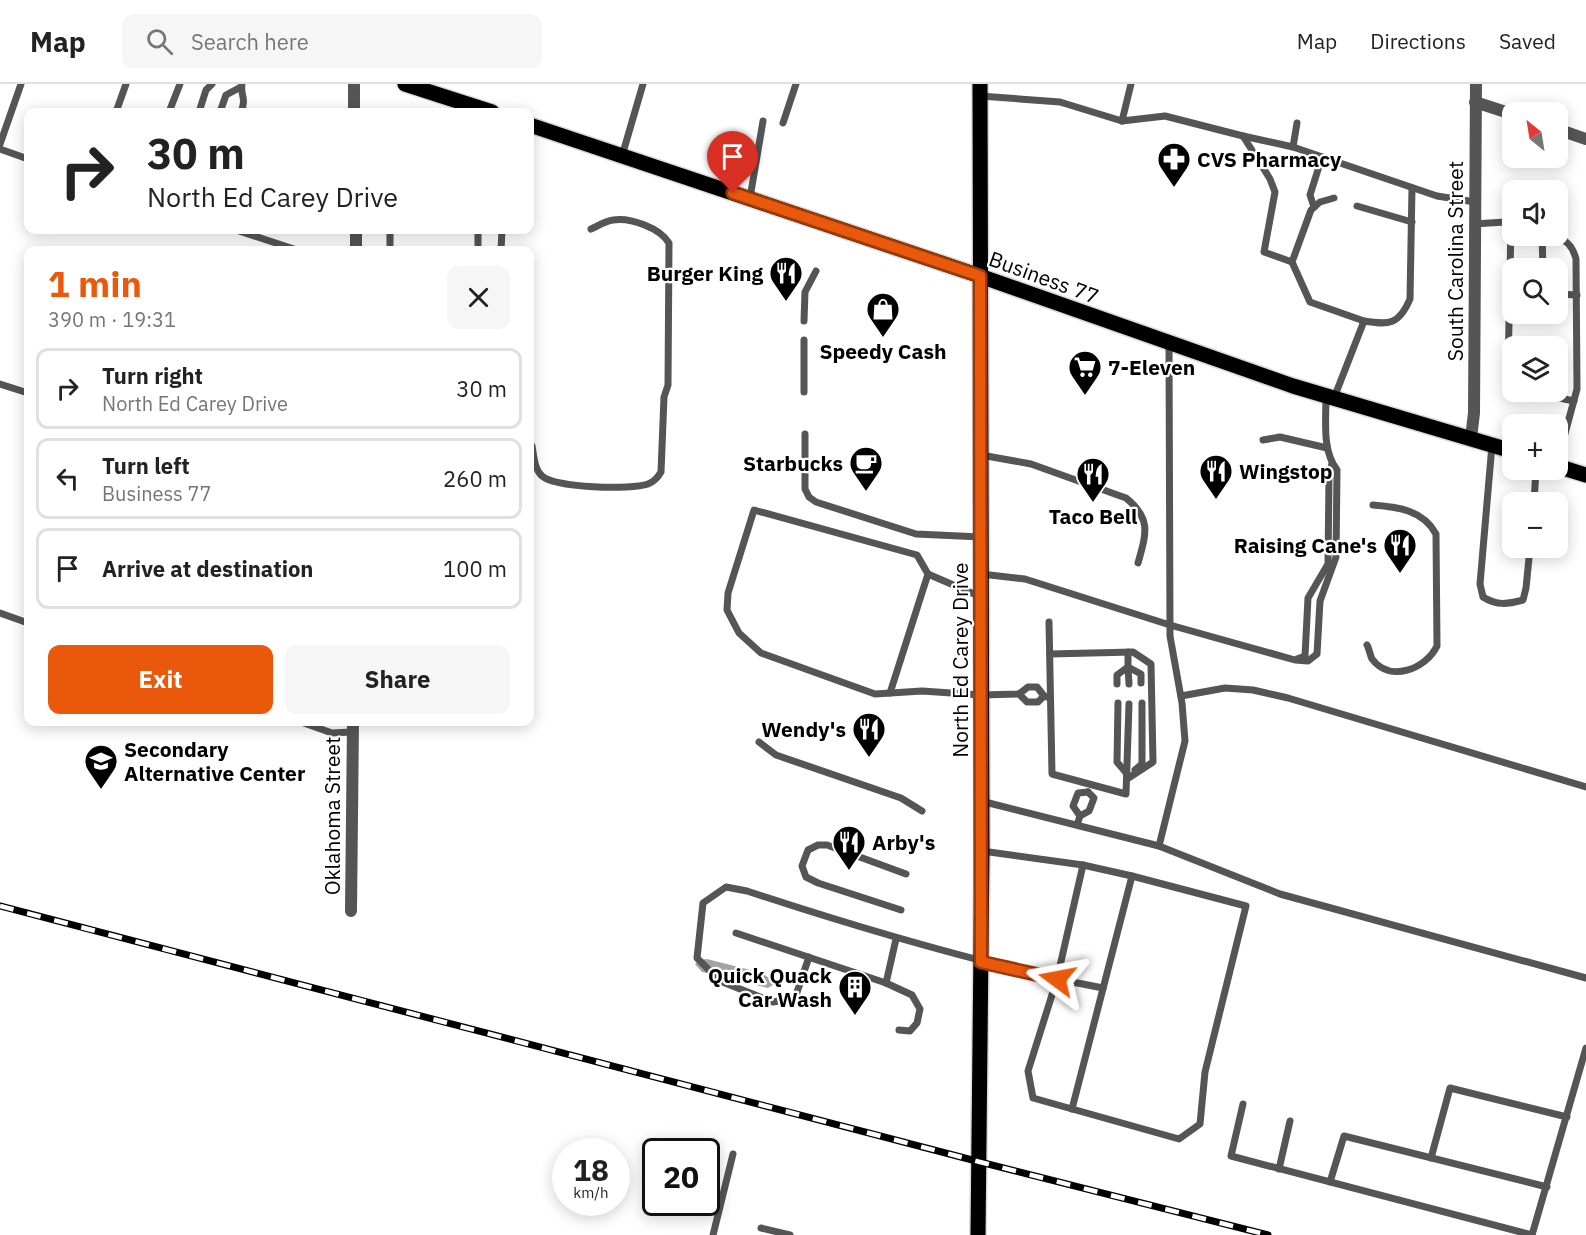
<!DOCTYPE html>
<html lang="en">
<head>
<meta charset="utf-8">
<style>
	:root { --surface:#fff; --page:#f6f6f6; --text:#222; --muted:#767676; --line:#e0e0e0; --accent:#ea580c }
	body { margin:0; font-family:"IBM Plex Sans",sans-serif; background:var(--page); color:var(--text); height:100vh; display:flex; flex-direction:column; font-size:22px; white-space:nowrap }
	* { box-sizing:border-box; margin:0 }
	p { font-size:20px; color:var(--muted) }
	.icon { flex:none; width:33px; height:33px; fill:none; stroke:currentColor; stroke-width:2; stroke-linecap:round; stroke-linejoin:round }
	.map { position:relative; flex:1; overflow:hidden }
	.panel { position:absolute; left:24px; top:162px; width:510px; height:480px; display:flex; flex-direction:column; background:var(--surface); border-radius:12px; box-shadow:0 3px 15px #0003 }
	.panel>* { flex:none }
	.top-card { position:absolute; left:24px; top:24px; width:510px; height:126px; border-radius:12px; box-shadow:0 3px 15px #0003; background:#fff; color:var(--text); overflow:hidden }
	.needle { width:39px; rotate:330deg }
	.fabs { position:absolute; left:1502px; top:18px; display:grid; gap:12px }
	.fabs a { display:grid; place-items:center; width:66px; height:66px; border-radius:12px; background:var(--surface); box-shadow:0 3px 15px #0003; font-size:30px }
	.speed { position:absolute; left:552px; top:1054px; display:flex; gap:12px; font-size:30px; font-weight:700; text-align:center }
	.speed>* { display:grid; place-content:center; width:78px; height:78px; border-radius:50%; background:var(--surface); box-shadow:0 3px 15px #0003; line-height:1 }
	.speed small { font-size:15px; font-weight:400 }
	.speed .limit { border:3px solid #111; border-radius:9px; background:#fff; color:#111 }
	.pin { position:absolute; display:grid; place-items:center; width:51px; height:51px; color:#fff; margin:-62px -26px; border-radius:50% 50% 50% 0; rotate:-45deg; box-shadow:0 0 6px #0007 }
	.pin .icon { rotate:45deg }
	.me { position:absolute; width:66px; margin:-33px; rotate:283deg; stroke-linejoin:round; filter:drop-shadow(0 0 4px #0008) }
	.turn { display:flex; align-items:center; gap:21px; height:126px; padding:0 24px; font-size:27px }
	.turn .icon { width:78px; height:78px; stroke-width:2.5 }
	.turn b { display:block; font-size:42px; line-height:51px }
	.round { display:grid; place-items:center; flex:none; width:63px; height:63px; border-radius:12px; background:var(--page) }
	.overview { display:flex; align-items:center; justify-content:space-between; height:102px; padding:0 24px }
	h1 { font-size:36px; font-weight:700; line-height:45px; color:var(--accent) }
	.cta { display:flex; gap:12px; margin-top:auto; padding:12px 24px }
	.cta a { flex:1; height:69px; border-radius:12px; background:var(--accent); color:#fff; font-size:24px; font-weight:700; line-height:69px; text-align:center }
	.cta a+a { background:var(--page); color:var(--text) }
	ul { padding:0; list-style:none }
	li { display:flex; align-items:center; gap:18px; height:81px; margin:0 12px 9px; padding:0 12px; border:3px solid var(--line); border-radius:12px }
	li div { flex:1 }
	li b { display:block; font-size:22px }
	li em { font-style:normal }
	header { display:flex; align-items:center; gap:36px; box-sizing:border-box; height:84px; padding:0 30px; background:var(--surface); border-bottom:2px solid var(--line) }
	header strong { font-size:28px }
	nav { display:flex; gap:33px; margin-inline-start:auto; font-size:21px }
	.search { width:420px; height:54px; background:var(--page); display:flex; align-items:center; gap:15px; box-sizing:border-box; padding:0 21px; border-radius:12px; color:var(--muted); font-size:22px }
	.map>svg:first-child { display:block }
	.water { fill:#a3a3a3 }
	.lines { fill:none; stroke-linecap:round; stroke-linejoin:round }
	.primary-casing { stroke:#dbdbdb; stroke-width:18 }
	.service { stroke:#555; stroke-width:7 }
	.minor { stroke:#555; stroke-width:12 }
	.primary { stroke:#000; stroke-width:15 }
	.rail-casing { stroke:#000; stroke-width:7 }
	.rail { stroke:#fff; stroke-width:4.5; stroke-dasharray:14; stroke-linecap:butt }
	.route-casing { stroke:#983908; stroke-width:15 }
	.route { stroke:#ea580c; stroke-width:10 }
	.labels { text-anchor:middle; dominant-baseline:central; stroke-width:4.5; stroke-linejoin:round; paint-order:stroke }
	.poi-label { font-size:21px; font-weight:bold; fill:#000; stroke:#fff; text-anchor:start }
	.street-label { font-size:21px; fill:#000; stroke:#fff }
</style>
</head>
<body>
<header>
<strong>Map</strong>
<div class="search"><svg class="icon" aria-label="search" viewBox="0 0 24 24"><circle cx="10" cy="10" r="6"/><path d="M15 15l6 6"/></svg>Search here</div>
<nav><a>Map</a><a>Directions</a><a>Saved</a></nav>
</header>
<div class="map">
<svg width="1586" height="1151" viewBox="0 0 1586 1151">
	<rect width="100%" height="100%" fill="#fff"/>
	<path class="water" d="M707,875L762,889L776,899L768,904L702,888L695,880L700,876Z"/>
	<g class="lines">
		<defs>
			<g id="primary">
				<path d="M405,0L492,28"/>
				<path d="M530,41L980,192L1293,302L1512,367"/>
				<path d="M1557,382L1586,391"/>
				<path d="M978,1151L982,767L980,0"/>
			</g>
		</defs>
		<use href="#primary" class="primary-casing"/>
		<g class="service">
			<path d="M980,12L1060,18L1122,37L1131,0"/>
			<path d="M116,28L126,0"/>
			<path d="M169,28L180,0"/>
			<path d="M199,28L206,6L212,0"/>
			<path d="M220,28L226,11L241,3"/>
			<path d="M241,28C247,13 240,12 242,0"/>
			<path d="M1122,37L1165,32L1243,52L1293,63L1437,112L1475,118"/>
			<path d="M783,39L796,0"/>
			<path d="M1243,52L1255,71"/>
			<path d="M0,60L21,0"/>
			<path d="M1293,63L1297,39"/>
			<path d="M0,65L28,75"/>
			<path d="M622,72L643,0"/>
			<path d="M1262,82L1270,95L1275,108L1264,168L1292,178"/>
			<path d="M750,114L763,37"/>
			<path d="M1334,114L1320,118L1311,126L1292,178L1310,218L1364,237"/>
			<path d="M1357,122L1412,138"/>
			<path d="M1314,123L1310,111L1322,73"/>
			<path d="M1474,140L1505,138L1512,140"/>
			<path d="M1511,140L1508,288L1512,297"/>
			<path d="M236,146L297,166"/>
			<path d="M478,146V166"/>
			<path d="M1542,152L1543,184"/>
			<path d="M1553,152C1567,155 1573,163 1576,175L1577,305L1557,379"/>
			<path d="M390,166V146"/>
			<path d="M501,166L502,146"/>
			<path d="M1557,210L1577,211"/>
			<path d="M804,237L805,208L816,187"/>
			<path d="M0,300L28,309"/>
			<path d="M804,308V256"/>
			<path d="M1530,308L1574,317"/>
			<path d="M1334,314L1364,237C1389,241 1399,241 1410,215L1412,104"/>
			<path d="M805,350V405L809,413L816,418L916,450L981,453"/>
			<path d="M1263,356L1280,353L1327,364"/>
			<path d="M1492,361L1480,500L1483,513C1497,522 1508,520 1523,516L1526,504L1530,464"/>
			<path d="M532,362C534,372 534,385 542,392C555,404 631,406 648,400C654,398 658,393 661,388L664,313L668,301L669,159C660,144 630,133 613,136C605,137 598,142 591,145"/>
			<path d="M981,371L1031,380L1126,414C1152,435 1146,450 1138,479"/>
			<path d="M1534,418L1536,386"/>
			<path d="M981,490L1025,495L1170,541L1295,576L1308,577L1317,570L1320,517L1336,473L1337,386C1322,367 1326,336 1326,313"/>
			<path d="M981,513L928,490L917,471L754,426L728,509L727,526L739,549L761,569L875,610L922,607L981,611L1019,610L1028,603H1037L1044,612"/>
			<path d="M0,529L28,539"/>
			<path d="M1049,538L1052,690L1126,710L1129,620"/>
			<path d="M1367,561C1369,564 1370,571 1372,575C1390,599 1426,585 1437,562L1436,450C1423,426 1398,423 1373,421"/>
			<path d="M1128,568V583L1141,590V599"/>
			<path d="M1050,570L1133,568L1151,580L1153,678L1127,695"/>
			<path d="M1297,575L1305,572L1308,514L1328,480L1329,394L1332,379"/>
			<path d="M1128,583L1129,600"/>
			<path d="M1117,600V591L1128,583"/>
			<path d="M890,609L928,490"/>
			<path d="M1019,610L1027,618H1038L1044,612L1047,613"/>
			<path d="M1181,612L1225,604L1253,606L1288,614L1586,703"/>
			<path d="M1118,619L1117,678L1128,691"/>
			<path d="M301,638L332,649L352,648"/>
			<path d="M759,658L776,671L901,714L922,727"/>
			<path d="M1135,686L1142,680V619"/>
			<path d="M981,717L1159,762L1280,810L1586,894"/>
			<path d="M1080,732L1073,722L1078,709L1088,708"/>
			<path d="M1077,741L1080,732L1089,727L1094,714L1088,708"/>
			<path d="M1159,762L1185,657L1182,619L1170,552L1169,259"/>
			<path d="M1083,781L1057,895L1103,904"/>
			<path d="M901,826L818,799L806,793L802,782L808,766L818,761H827L906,790"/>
			<path d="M736,849L886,899L912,911L920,925L917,939L910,947L899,946"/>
			<path d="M886,899L896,855"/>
			<path d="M795,914L809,873"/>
			<path d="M810,919L795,914L773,918L720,897L697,874L703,819L726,803L747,807C850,841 951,871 1057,895L1028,987L1033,1014L1179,1055L1200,1040L1205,988L1246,822L1132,792L1083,781L982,767"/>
			<path d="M1243,1020L1231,1072L1532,1151"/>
			<path d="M1072,1025L1132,792"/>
			<path d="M1431,1074L1450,1004L1567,1033"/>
			<path d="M1279,1085L1290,1037"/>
			<path d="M1330,1098L1344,1052L1547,1103"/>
			<path d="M761,1144L790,1151"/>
			<path d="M713,1151L733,1070"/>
			<path d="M1532,1151L1586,964"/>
		</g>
		<g class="minor">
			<path d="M354,0V28"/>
			<path d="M1475,18L1512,30"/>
			<path d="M1557,45L1586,55"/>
			<path d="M356,166V146"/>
			<path d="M1471,354L1474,329L1476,0"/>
			<path d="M351,827L353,638"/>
		</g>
		<use href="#primary" class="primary"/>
		<defs>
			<path id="rail" d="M0,822L980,1078L1268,1151"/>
		</defs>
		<use href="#rail" class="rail-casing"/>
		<use href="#rail" class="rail"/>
	</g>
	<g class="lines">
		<defs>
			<path id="route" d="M733,109L980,192L981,878L1057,895"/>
		</defs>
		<use href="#route" class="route-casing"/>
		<use href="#route" class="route"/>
	</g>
	<defs>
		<symbol id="pharmacy-pin" viewBox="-11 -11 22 30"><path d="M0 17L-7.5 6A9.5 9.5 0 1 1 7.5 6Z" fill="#000" stroke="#fff"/><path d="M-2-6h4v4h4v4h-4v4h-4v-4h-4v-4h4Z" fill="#fff"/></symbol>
		<symbol id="restaurant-pin" viewBox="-11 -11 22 30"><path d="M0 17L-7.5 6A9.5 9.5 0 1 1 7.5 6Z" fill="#000" stroke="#fff"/><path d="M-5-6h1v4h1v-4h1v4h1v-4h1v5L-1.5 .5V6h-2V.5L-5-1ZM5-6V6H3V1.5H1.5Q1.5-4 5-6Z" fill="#fff"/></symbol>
		<symbol id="shop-pin" viewBox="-11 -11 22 30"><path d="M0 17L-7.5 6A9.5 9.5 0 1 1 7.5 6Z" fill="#000" stroke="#fff"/><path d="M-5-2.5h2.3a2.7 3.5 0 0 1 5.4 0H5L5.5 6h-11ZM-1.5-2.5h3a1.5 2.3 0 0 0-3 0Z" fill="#fff"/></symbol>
		<symbol id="supermarket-pin" viewBox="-11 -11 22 30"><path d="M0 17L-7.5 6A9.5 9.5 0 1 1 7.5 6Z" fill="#000" stroke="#fff"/><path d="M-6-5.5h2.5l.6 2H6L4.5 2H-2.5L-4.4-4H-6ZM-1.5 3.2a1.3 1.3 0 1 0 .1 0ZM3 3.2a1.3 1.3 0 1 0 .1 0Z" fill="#fff"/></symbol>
		<symbol id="cafe-pin" viewBox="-11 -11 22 30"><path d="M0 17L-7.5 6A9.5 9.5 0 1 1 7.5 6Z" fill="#000" stroke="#fff"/><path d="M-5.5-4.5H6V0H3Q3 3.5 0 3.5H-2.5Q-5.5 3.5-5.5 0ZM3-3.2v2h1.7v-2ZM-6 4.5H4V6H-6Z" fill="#fff"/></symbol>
		<symbol id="school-pin" viewBox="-11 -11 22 30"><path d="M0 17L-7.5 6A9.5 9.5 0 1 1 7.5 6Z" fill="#000" stroke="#fff"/><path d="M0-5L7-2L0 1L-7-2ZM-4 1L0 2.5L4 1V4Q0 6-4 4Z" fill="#fff"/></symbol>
		<symbol id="building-pin" viewBox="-11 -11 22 30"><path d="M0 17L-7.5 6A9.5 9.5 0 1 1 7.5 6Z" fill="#000" stroke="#fff"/><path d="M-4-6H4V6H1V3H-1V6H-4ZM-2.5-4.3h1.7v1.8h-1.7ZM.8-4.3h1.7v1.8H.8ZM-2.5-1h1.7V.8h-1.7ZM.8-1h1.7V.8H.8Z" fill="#fff"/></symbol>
	</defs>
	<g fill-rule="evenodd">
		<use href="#pharmacy-pin" x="1155" y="56" width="38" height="52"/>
		<use href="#restaurant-pin" x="767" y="170" width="38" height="52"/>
		<use href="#shop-pin" x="864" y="206" width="38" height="52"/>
		<use href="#supermarket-pin" x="1066" y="264" width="38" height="52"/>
		<use href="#cafe-pin" x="847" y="360" width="38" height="52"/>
		<use href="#restaurant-pin" x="1197" y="368" width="38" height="52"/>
		<use href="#restaurant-pin" x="1074" y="371" width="38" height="52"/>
		<use href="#restaurant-pin" x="1381" y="442" width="38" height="52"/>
		<use href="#restaurant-pin" x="850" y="626" width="38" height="52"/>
		<use href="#school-pin" x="82" y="658" width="38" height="52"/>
		<use href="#restaurant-pin" x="830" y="739" width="38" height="52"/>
		<use href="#building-pin" x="836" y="884" width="38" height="52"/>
	</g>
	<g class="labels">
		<g class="poi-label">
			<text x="1197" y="75">CVS Pharmacy</text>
			<text x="763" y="189" text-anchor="end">Burger King</text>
			<text x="883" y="267" text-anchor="middle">Speedy Cash</text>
			<text x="1108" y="283">7-Eleven</text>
			<text x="843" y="379" text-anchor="end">Starbucks</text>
			<text x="1239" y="387">Wingstop</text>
			<text x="1093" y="432" text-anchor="middle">Taco Bell</text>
			<text x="1377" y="461" text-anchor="end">Raising Cane's</text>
			<text x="846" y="645" text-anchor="end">Wendy's</text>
			<text x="124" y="665">Secondary<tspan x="124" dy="24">Alternative Center</tspan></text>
			<text x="872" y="758">Arby's</text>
			<text x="832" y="891" text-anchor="end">Quick Quack<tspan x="832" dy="24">Car Wash</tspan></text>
		</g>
		<g class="street-label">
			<text transform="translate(1455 177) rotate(-90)">South Carolina Street</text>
			<text transform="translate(1044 193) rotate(20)">Business 77</text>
			<text transform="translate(960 576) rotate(-90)">North Ed Carey Drive</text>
			<text transform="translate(332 732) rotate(-90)">Oklahoma Street</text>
		</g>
	</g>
</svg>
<div class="fabs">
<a><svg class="needle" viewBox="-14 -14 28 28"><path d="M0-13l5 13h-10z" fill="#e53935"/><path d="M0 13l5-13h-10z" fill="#767676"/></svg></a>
<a><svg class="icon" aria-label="sound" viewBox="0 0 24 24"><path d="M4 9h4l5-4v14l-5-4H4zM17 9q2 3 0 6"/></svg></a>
<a><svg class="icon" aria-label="search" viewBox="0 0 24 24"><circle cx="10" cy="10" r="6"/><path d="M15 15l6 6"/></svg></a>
<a><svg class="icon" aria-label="layers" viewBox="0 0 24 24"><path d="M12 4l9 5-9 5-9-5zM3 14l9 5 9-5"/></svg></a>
<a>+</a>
<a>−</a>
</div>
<div class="speed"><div>18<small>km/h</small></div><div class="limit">20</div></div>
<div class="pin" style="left:733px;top:109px;background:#d93025"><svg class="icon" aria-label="arrive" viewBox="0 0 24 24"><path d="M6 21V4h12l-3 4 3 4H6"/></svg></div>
<svg class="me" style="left:1057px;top:895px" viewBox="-20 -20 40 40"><path d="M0-17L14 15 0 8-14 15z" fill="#ea580c" stroke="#fff" stroke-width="4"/></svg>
<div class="top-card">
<div class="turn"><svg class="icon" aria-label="right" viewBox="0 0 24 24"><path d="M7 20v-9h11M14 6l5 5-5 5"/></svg><div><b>30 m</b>North Ed Carey Drive</div></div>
</div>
<section class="panel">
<div class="overview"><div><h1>1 min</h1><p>390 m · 19:31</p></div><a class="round"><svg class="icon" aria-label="close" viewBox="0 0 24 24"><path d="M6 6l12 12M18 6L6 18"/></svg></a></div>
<ul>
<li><svg class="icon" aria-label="right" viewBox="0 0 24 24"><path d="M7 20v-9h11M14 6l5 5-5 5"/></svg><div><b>Turn right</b><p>North Ed Carey Drive</p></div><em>30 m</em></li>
<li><svg class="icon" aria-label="left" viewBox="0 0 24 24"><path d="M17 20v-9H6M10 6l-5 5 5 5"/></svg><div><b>Turn left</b><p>Business 77</p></div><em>260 m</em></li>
<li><svg class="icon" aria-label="arrive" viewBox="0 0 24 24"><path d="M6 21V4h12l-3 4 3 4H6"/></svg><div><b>Arrive at destination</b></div><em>100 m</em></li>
</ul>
<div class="cta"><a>Exit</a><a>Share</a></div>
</section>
</div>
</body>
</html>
